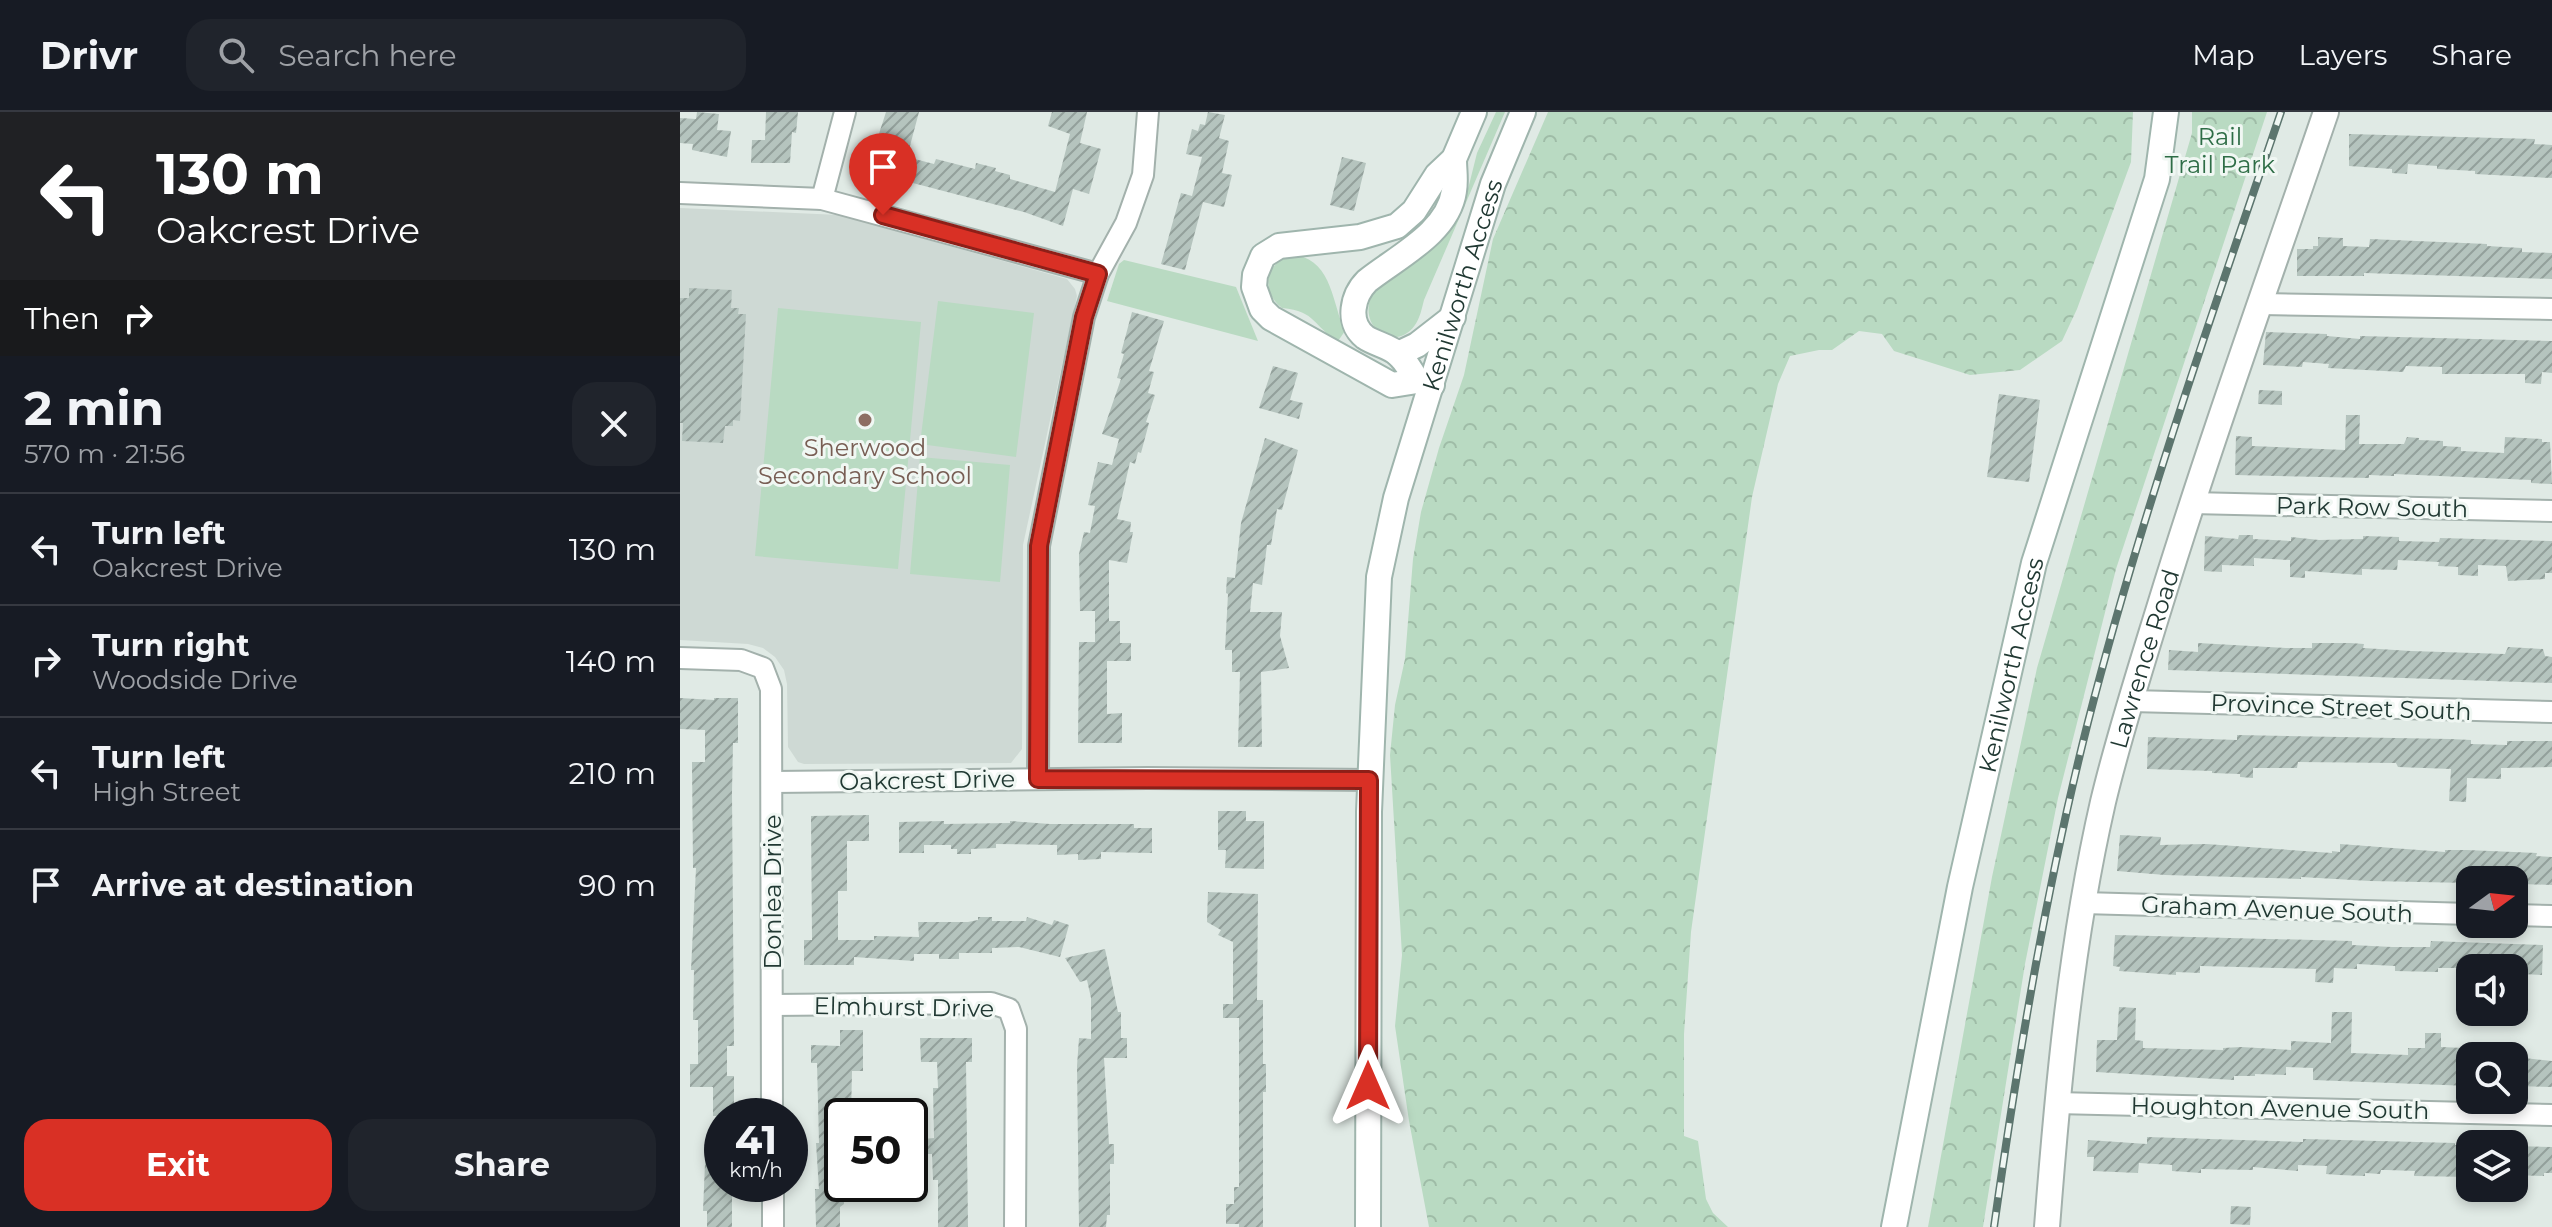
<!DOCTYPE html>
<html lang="en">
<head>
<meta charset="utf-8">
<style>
	:root { --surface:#171b24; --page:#20242c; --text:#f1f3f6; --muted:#9ea1a6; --line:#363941; --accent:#d93025 }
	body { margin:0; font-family:Montserrat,sans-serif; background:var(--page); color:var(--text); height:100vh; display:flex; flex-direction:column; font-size:30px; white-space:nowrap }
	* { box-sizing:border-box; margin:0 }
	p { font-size:26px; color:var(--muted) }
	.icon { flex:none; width:44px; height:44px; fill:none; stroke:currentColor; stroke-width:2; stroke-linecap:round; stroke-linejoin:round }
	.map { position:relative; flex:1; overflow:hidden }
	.side { display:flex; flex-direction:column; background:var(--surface); width:680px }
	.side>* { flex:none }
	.banner { background:#202124; color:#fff; overflow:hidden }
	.needle { width:52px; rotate:75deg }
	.fabs { position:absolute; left:1776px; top:754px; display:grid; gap:16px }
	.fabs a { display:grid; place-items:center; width:72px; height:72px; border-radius:16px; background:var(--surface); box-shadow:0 4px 12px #0003; font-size:40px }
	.speed { position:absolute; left:24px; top:986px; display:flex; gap:16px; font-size:40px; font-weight:700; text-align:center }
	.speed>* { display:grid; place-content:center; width:104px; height:104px; border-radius:50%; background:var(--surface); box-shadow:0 4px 12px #0003; line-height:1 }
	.speed small { font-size:20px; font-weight:400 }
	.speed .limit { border:4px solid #111; border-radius:12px; background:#fff; color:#111 }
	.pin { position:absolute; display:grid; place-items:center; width:68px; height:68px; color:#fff; margin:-82px -34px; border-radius:50% 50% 50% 0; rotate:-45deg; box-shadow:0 0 8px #0007 }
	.pin .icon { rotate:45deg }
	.me { position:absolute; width:88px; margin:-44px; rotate:0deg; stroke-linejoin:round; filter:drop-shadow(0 0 6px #0008) }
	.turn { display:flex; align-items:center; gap:28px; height:168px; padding:0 24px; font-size:36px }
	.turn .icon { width:104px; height:104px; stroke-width:2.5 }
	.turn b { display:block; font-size:56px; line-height:68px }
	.then { display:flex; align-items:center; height:76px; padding:0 24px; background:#0003; gap:16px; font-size:30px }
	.round { display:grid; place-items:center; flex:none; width:84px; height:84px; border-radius:24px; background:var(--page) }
	.headline { display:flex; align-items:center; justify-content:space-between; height:136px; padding:0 24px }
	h1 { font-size:48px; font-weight:700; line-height:60px }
	.primary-button { display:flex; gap:16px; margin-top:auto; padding:16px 24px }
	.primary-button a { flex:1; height:92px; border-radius:24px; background:var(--accent); color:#fff; font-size:32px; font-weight:700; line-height:92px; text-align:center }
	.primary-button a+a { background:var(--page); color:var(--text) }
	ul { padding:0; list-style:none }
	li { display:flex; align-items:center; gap:24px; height:112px; padding:0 24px; border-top:2px solid var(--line) }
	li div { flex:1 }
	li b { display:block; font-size:30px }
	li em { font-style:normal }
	header { display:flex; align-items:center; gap:48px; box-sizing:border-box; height:112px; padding:0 40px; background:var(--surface); border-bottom:2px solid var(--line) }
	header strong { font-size:38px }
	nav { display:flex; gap:44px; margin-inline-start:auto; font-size:28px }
	.search { width:560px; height:72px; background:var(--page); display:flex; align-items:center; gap:20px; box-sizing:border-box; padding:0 28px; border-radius:24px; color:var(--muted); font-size:30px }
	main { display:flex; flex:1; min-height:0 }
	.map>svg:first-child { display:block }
	.built { fill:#ced9d4 }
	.grass { fill:#b9dac2 }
	.forest { fill:url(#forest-crowns) }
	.building { fill:url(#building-hatch) }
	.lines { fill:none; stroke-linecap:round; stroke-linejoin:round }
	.minor-casing { stroke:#a3b1ac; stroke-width:24 }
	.tertiary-casing { stroke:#a3b1ac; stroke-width:28 }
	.secondary-casing { stroke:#9fb5ad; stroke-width:28 }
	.minor { stroke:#fff; stroke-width:20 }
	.tertiary { stroke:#fff; stroke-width:24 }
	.secondary { stroke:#fff; stroke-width:24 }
	.rail-casing { stroke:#5c756e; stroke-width:8 }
	.rail { stroke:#f0f7f3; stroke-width:5; stroke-dasharray:15; stroke-linecap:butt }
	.route-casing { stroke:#8d1f18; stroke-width:20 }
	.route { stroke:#d93025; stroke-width:14 }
	.education-dot { fill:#8d6e63; stroke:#f0f7f3; stroke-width:3 }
	.labels { text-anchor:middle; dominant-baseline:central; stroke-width:6; stroke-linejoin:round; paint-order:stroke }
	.park-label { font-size:24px; fill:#2e6d46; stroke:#f0f7f3 }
	.street-label { font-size:24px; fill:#213933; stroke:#f0f7f3 }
	.education-label { font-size:24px; fill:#785e54; stroke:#f0f7f3 }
</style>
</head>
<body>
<header>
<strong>Drivr</strong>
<div class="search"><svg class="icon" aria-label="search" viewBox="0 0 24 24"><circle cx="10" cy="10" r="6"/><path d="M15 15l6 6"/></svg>Search here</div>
<nav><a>Map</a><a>Layers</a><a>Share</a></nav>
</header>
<main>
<section class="side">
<div class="banner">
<div class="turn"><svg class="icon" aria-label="left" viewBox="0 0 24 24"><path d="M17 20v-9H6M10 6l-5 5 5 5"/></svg><div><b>130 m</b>Oakcrest Drive</div></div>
<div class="then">Then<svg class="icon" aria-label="right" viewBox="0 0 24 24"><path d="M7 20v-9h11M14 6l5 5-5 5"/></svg></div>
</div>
<div class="headline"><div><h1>2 min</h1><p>570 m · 21:56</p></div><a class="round"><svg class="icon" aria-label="close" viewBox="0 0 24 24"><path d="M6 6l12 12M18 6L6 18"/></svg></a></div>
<ul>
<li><svg class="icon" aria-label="left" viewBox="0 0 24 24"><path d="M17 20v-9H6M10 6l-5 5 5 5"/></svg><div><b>Turn left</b><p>Oakcrest Drive</p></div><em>130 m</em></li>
<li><svg class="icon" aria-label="right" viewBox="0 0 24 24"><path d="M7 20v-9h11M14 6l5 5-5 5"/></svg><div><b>Turn right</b><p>Woodside Drive</p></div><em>140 m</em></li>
<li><svg class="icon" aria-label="left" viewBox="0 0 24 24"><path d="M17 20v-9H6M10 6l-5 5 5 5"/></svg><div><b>Turn left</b><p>High Street</p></div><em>210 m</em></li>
<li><svg class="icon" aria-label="arrive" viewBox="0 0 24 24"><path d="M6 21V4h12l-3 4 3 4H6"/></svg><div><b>Arrive at destination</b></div><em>90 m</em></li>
</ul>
<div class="primary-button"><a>Exit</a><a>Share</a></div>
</section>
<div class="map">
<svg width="1872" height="1115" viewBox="0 0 1872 1115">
	<defs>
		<pattern id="forest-crowns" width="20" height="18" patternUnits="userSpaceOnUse" patternTransform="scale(2)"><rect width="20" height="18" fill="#b9dac2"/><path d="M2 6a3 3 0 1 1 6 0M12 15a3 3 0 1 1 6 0" fill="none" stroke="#9fbca7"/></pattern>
		<pattern id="building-hatch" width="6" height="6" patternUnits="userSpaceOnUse" patternTransform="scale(2)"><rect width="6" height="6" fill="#b5c4be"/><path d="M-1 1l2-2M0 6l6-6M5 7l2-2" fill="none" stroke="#93a09b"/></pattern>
	</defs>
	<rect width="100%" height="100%" fill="#e0eae5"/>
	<path class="built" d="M0,96L159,103L387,167L395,177L397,184L343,433L342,637L331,651L124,652L118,650L108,635L107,572L104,558L95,545L83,536L68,532L0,528Z"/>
	<g class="grass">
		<path d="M816,0H825L744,188C742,196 740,206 735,213C715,242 675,214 693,181L744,143L773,113L786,85L797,41Z"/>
		<path d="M617,143C653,151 652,192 665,219L658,229C633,215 637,199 602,196C578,177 587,146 617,143Z"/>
		<path d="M444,148L556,175L578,229L427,189L439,152Z"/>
		<path d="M258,189L354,201L336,345L240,332Z"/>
		<path d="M98,196L241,210L218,457L75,444Z"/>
		<path d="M240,345L330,353L320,470L230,462Z"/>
	</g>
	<g class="forest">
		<path d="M868,0H1453L1451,50L1397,197L1382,229L1340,258L1290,263L1214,239L1202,222L1179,219L1152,238H1139L1110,244L1098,272L1072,385L1011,820L1004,922V1024L1018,1029L1026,1087L1033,1101L1048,1115H749L729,1009L715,914L722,843L710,643L715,593L725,547L733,447L741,400L759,336L784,263L813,127Z"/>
		<path d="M1512,0H1587L1436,457L1378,686L1345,852L1303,1115H1248L1312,765L1357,556L1512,21Z"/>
	</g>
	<g class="building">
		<path d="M17,0L39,2L37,18L51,19L47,45L12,38L13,32L0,31V6L16,7Z"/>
		<path d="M86,0H118L116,21L112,20L110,51H71L72,28H85Z"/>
		<path d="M206,0H239L227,45L254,52L256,47L295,57L296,51L316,56L315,59L330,63V67L375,80L390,22L368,14L372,0H407L400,31L421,37L409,82L393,77L383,114L344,100L187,59Z"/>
		<path d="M528,0L545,3L539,26L549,29L542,61L552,63L544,95L523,90L505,158L481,152L501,81L512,84L522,45L506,42L512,17L518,19L520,12L525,13Z"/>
		<path d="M1669,22L1855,27L1854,32L1872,33V66L1795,62V59L1757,57V54L1728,52L1727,62L1712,61V57L1669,54Z"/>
		<path d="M662,45L686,51L674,99L650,93Z"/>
		<path d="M1638,125L1663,126V134L1689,135L1690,127L1807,132V134L1842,136V140L1872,141V167L1684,161V164H1617V137H1633V134H1638Z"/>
		<path d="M9,176L52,178L51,196H59L58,202H66L60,309L53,308V314H45L43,331L2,329L3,311H0V186H9Z"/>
		<path d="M452,200L484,209L469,259L474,260L468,281L475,283L466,310L469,311L461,341L458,340L455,352L450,350L437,407L451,410L450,420H453L447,451L429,448V509H440V531H451V549H427V602L442,601V631H398L399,530H415V499H400L399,442L404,420L410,421L415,394L408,393L418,350L432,353L439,327L422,322L441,267L437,266L444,242L441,241Z"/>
		<path d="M1586,220L1647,222V224L1680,227V224L1872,229V261L1862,260L1861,272L1845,271V262H1762V255L1726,254L1723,260L1648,256L1649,252L1623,250L1622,255L1583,253Z"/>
		<path d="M593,254L618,261L610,288L623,291L619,307L579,296Z"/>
		<path d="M1579,278L1602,279V293L1578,292Z"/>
		<path d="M1319,282L1360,288L1349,370L1307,365Z"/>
		<path d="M1666,303H1680L1679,332H1724L1727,325L1739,326V328L1763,329V334L1781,335V339L1824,341L1825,325L1862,327V330H1870L1872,372L1851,371V368L1714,362V364L1689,363V366L1555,363L1556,324L1572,325V334L1665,338Z"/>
		<path d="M585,326L618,338L602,398L597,397L591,433H587L582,473L573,471L570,500H602L600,524L609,556L581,560L582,635H558L560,560H552V538H545L548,482L546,481L547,465L555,466L561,411Z"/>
		<path d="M1559,423H1573V427L1611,429V425L1639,428L1683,427V424L1719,425V429L1759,430L1760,426L1872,429V461H1865V467L1828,469L1826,454L1798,453V464L1778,463V455L1758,454L1759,450L1718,448L1717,458L1682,457V463L1625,459V466L1610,465V448L1574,446V454L1542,453V460L1524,459L1525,424L1558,427Z"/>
		<path d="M1518,531L1606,536H1632V531H1670L1684,532L1683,536L1731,539L1825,542L1828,535L1863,537L1865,544L1872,545V571L1488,558L1489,538L1518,540Z"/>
		<path d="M0,586L34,588V586H58V631H53L52,681L54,934H47V964H54V1004H33V975H10V952H18V908H13L14,858H11L16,756H13L12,650H25V618L0,617Z"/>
		<path d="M1557,623L1770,627L1791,628V632L1827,633V629H1872V655L1821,656V667L1787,666L1786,690L1769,689L1771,657L1718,655L1716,651L1618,650L1617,656H1573V666L1560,665V662L1532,661V659L1467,657L1468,625L1557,628Z"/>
		<path d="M538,699H566V709H584V757L545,756L546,738H538Z"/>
		<path d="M189,703V729H167V779H158V828H194V824L239,825L238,810H288L298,808V805H312V809H346L347,805L372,813L374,808L389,813L380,845L339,835L312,836V841H279V847H259V842H234V849L174,845V853H124V828H132L131,704Z"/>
		<path d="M264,709V712L330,711V709L370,712H454V716H472V741L421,740V747L398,748V742L377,743V733L316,732V736L291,737V742H277V737H271V733H244V741H219V710Z"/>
		<path d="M1440,723L1481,725L1480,733L1526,732L1652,741V739L1660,740V732L1765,740V738H1787L1857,741L1856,744L1872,745V773L1842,772L1843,768H1790V771L1690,769L1621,765V767L1485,763L1437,759Z"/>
		<path d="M528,780L578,782L577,888H583V952H586V980H583V1115H559V1112H546V1092H554V1075H559V906H543V892H553V830L538,823L541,818L527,810Z"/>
		<path d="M1435,823L1672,829V833L1712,835H1750L1751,829L1863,833L1862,863L1842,862L1843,856H1758V860L1715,859V854L1677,852V857L1654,856L1653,871L1635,870L1636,857L1520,854V861L1496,860V863L1439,859L1440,855L1433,854Z"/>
		<path d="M425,837L438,900H441V926H447V946H424L429,1032H434V1052H430V1103H427L426,1115H399L397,954L399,926L411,927V886L407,868L400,870L385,846Z"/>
		<path d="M1439,895L1456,896L1455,928L1463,929V936L1543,938V936L1561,935L1611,938V929L1651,931L1652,900H1672L1671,941L1728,943V936H1745V921H1761V935L1784,936V943H1790V974L1633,968V956L1606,955V963L1575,962V964H1554V968L1416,960L1417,928H1437Z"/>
		<path d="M160,918H183V959H172L171,1004H162L164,1092L160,1095V1115H136L135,1077H139L136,1031H139L137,951H131V933L160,934Z"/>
		<path d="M240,926H292V950H286L288,1115H258V1068H253L252,1042H244L243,1027L254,1026L253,976H258L257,950H241Z"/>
		<path d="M1835,945L1872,949V975L1834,974Z"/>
		<path d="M1467,1025L1623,1030V1027L1775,1031V1033L1790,1034V1065L1734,1064L1735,1059L1707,1058H1701L1700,1062L1685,1061V1064L1659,1063L1646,1062L1647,1054L1618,1053V1059L1573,1055V1058L1521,1057V1061L1492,1059V1053L1459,1051L1458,1061L1413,1059L1414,1045H1407L1408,1028L1467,1032Z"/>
		<path d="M26,1028L42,1029V1072H52V1115H27V1099H23Z"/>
		<path d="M1834,1034L1872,1035V1061H1864V1064L1834,1063Z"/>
		<path d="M1551,1094L1571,1095L1570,1113L1550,1112Z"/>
	</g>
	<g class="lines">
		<defs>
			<g id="minor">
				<path d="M0,81L142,87L418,162"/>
				<path d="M142,87L165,0"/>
				<path d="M1582,192L1872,197"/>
				<path d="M1512,391L1872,399"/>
				<path d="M0,546L61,548L83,556L91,577L92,1004"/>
				<path d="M1451,589L1872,600"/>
				<path d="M358,667L359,434L404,205L418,162L446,111L463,63L468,0"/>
				<path d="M93,670L468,666L689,668"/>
				<path d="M1403,791L1790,802"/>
				<path d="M1834,803L1872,804"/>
				<path d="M92,893L311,891L329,897L336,917L335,1115"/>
				<path d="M1376,991L1872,1003"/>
				<path d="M93,1072V1115"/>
			</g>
			<g id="tertiary">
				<path id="s1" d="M1367,1115C1378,972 1391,830 1423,690C1439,623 1460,558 1480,493C1531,327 1590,164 1646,0"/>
			</g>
			<g id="secondary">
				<path d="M718,242L737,233L773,205"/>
				<path d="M737,269C732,260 726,250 719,243C710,234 695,232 685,225C666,210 673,183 687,169C717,145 768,121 774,79C776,69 774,58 774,47"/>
				<path d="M752,273L737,269L712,273L591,206L582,197L574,175L575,163L583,144L599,134L680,125L717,114L734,99L757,63L774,47L794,0"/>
				<path id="s2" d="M688,1115L689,700L699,465L716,386L813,72L843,0"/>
				<path id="s3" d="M1214,1115L1280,775L1354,451L1477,67L1486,0"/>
			</g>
		</defs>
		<use href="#minor" class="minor-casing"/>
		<use href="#tertiary" class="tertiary-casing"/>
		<use href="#secondary" class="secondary-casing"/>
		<use href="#minor" class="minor"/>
		<use href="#tertiary" class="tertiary"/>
		<use href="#secondary" class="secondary"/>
		<defs>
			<path id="rail" d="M1314,1115C1338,946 1366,776 1408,610C1461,403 1532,202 1601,0"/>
		</defs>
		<use href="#rail" class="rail-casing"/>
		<use href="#rail" class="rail"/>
	</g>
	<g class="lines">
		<defs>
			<path id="route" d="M203,103L418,162L404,205L359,434L358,667L689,668L688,974"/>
		</defs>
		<use href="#route" class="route-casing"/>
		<use href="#route" class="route"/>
	</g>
	<circle class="education-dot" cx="185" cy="308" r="8"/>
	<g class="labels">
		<g class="park-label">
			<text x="1540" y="24">Rail<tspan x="1540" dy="28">Trail Park</tspan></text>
		</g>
		<g class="street-label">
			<text stroke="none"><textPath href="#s2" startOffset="954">Kenilworth Access</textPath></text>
			<text transform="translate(1692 395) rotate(1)">Park Row South</text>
			<text stroke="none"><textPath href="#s1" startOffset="578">Lawrence Road</textPath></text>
			<text stroke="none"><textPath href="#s3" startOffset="574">Kenilworth Access</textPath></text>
			<text transform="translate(1661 595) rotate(2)">Province Street South</text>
			<text transform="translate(247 668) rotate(-1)">Oakcrest Drive</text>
			<text transform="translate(92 780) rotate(-90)">Donlea Drive</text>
			<text transform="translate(1597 797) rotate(2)">Graham Avenue South</text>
			<text transform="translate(224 895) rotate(1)">Elmhurst Drive</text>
			<text transform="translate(1600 996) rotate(1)">Houghton Avenue South</text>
		</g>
		<g class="education-label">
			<text x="185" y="335">Sherwood<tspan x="185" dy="28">Secondary School</tspan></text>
		</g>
	</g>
</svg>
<div class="fabs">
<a><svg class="needle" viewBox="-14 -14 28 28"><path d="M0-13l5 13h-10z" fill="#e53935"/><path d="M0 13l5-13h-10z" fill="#9ea1a6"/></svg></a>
<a><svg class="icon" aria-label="sound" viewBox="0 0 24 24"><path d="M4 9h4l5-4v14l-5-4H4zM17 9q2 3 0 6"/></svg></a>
<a><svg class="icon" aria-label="search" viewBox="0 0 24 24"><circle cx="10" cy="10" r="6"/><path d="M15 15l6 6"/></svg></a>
<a><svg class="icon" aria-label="layers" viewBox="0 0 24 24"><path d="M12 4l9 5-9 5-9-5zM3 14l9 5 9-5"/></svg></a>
</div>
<div class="speed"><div>41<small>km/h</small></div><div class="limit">50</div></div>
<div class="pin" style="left:203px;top:103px;background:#d93025"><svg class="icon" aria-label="arrive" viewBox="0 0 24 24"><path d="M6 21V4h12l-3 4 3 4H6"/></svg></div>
<svg class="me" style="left:688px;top:974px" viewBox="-20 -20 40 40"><path d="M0-17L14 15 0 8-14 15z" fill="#d93025" stroke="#fff" stroke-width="4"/></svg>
</div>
</main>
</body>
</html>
